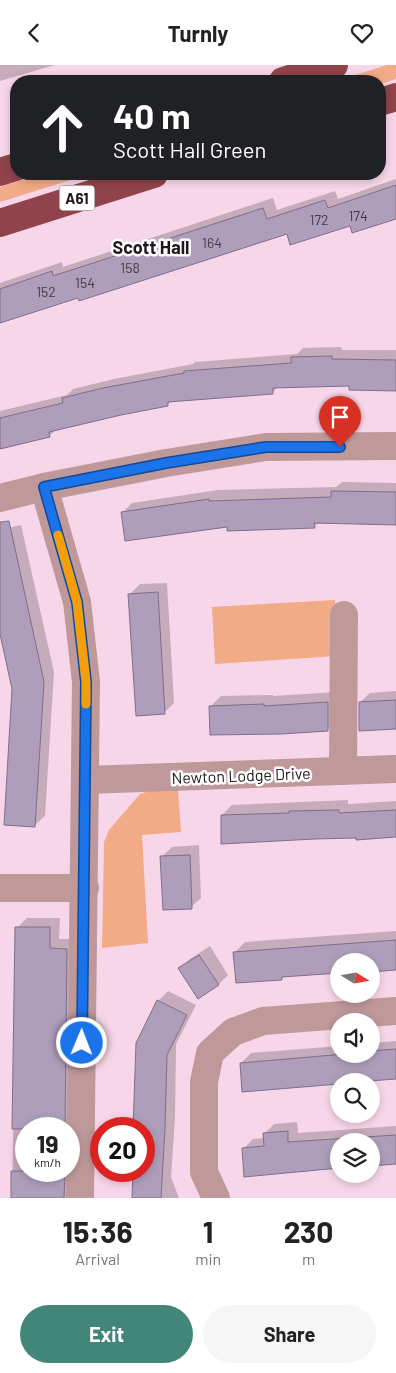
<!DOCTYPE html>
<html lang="en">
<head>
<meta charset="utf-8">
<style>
	:root { --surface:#fff; --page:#f6f6f6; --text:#222; --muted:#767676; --accent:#428579 }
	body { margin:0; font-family:Barlow,sans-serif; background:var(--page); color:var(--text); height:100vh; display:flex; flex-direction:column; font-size:19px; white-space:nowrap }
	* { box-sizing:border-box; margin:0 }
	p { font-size:16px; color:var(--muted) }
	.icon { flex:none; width:28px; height:28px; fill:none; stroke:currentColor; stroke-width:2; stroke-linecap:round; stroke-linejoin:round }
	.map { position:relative; height:1133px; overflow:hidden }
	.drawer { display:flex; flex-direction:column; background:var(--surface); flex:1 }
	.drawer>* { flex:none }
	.top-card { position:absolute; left:10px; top:10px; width:376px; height:105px; border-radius:20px; box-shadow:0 2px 8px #0003; background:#202124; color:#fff; overflow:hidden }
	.needle { width:32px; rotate:101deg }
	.tools { position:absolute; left:330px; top:888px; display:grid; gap:10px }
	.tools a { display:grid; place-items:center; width:50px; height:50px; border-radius:50%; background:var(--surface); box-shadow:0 2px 8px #0003; font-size:25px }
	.speed { position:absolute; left:15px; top:1052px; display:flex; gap:10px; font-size:25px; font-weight:700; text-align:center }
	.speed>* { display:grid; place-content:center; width:65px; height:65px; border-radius:50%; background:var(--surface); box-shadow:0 2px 8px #0003; line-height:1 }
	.speed small { font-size:12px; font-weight:400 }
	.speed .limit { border:8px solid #d22; background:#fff; color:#111 }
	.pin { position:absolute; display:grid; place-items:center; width:42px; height:42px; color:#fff; margin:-51px -21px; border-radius:50% 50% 50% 0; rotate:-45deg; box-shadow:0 0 5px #0007 }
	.pin .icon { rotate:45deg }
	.me { position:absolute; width:55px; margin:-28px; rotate:1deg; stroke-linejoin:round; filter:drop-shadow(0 0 4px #0008) }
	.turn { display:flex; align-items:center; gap:18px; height:105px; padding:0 20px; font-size:22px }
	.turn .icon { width:65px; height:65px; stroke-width:2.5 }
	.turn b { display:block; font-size:35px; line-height:42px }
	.eta { display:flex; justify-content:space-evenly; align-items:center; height:85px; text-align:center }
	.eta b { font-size:30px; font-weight:700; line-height:35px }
	.action { display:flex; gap:10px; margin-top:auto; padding:10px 20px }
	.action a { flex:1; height:58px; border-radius:30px; background:var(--accent); color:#fff; font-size:20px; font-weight:700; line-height:58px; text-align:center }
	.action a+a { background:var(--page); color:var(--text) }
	header { display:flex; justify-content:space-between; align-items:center; height:65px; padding:0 20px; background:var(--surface); font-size:22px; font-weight:700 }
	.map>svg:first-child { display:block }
	.green { fill:#f1ab86 }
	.shadow { fill:#0003; fill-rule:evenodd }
	.building { fill:#ae9ebb; stroke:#7e6e8a }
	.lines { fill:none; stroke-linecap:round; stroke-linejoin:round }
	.minor { stroke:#bf989a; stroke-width:28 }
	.highway { stroke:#90434a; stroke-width:28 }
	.route-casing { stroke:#114b97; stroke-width:12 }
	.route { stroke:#1a73e8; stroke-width:9 }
	.slow { stroke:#f59e0b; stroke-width:9 }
	.labels { text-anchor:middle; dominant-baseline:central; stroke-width:5; stroke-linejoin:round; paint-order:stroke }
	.number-label { font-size:14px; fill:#453844 }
	.shield { fill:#fff; stroke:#645c61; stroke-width:1 }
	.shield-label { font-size:15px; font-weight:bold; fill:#22161d }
	.street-label { font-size:16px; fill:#22161d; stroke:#fff }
	.neighbourhood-label { font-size:18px; font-weight:bold; fill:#22161d; stroke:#fff }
</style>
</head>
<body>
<header><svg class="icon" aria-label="back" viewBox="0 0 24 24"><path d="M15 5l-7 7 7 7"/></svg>Turnly<svg class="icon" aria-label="heart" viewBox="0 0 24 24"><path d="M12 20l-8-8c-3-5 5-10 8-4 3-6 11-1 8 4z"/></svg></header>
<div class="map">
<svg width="396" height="1133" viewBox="0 0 396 1133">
	<rect width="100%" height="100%" fill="#f8d6e9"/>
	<g class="green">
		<path d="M387,0H396V14L380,19V16H336Z"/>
		<path d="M41,109H90L0,137V122Z"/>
		<path d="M335,535L337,591L215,599L212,542Z"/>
		<path d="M178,725L181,767L142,770L148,878L102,883L104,777L109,765L140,729L149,726Z"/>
	</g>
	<g class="shadow">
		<path d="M0,0H55L0,16Z"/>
		<path d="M396,114V152L288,168L79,231L0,257V218L62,197L63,202L273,133L277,145L335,126L338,134Z"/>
		<path d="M341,282L342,285H396V324L350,320L278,321L273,327L171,336L168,339L57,364L50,370L0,383V346L67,330L73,324L114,314L193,299L195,297L297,289L303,283Z"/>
		<path d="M342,417L396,418V458L319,457L314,462L228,460L122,448L132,438L218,425L336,422Z"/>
		<path d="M21,460L54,607L45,751L35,760L14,624L0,564V465Z"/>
		<path d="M167,518L174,638L164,648L130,529L140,519Z"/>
		<path d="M396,626V663L360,637L370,628Z"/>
		<path d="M337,627V655L327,665L211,641L221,631L273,630V631Z"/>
		<path d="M348,735V739L396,736V771L222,750L232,740Z"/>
		<path d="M199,780L201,833L191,842L162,791L172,782Z"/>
		<path d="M27,853H60L59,874H77L78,1133H12L17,863ZM26,1064H69V1106H26Z"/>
		<path d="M396,866V903L371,896H339L284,911L281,914L235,887L245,877Z"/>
		<path d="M210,881L228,910L218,920L180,904L190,894Z"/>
		<path d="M168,926L196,940L176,979L175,1053L171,1112L179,1133H135L133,1128L144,1106V1064H128L129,1056L135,1050L137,979L158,936Z"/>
		<path d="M396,976V1013L339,1016L241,998L251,988L339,981V989H371V978Z"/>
		<path d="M297,1057L298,1068L396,1061V1098L371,1076H339L243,1084L253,1074L264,1073V1069L274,1059Z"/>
	</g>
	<g class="building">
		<path d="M396,120V154L352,168L350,161L290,180L287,169L79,236L78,233L0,258V224L52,206L53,211L263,143L267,154L325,135L328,143Z"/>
		<path d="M332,291V294L396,295V326L349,325V321L273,323V329L168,337V341L121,350L49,367L50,372L0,384V353L63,338L62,333L103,323L184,308V306L291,298V292Z"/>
		<path d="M331,426L396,427V460L314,458L315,463L227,466V462L125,476L121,447L209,434V436L331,432Z"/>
		<path d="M9,456L44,617L35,762L4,760L12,624L0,569V457Z"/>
		<path d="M158,527L165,649L136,651L128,529Z"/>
		<path d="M396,635V664L359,666V637Z"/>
		<path d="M328,637V666L281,669L210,670L209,641L264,639V641Z"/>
		<path d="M339,745V748L396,745V772L356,775V773L315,774L221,779V750L289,748V746Z"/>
		<path d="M190,790L192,844L163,845L160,791Z"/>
		<path d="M15,862H50V883L67,884L65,1064H12Z"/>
		<path d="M396,875V905L371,907V896H339V908L282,912V915L236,918L233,887Z"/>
		<path d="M199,890L219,920L198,934L178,903Z"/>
		<path d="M157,935L187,950L167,990L165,1063L161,1133H132L133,1106H144V1064H133L136,978Z"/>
		<path d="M396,984V1014L369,1016H339V1019L242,1027L240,998L345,989H371V986Z"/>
		<path d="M288,1066V1077L396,1070V1099L371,1101V1076H339V1103L244,1112L242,1083L264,1081L263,1068Z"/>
		<path d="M11,1106H65L64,1133H11Z"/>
	</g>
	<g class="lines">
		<g class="minor">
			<path d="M44,422L77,537L86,617L80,1133"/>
			<path d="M0,433L44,422L166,398L266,382L396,381"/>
			<path d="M343,706L344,550"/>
			<path d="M85,715L396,704"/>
			<path d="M0,823H85"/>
			<path d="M216,1133L204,1107V1017L210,988L233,967L263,956L396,946"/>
		</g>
		<g class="highway">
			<path d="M283,16L334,0"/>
			<path d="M380,37L396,32"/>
			<path d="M0,107L16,102"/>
			<path d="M0,158L154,109"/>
		</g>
	</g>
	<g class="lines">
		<defs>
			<path id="route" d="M82,978L86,617L77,537L44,422L166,398L266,382H340"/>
		</defs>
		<use href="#route" class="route-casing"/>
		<use href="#route" class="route"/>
		<path class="slow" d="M58,470L77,537L86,617V639"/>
	</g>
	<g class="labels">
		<g class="number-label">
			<text x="358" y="150">174</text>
			<text x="319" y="154">172</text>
			<text x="212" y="177">164</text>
			<text x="130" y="202">158</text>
			<text x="85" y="217">154</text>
			<text x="46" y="226">152</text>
		</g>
		<rect class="shield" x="59.5" y="120.5" width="35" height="25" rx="4"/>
		<g class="shield-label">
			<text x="77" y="133">A61</text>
		</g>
		<g class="street-label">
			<text transform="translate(241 710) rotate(-2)">Newton Lodge Drive</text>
		</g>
		<g class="neighbourhood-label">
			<text x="151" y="182">Scott Hall</text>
		</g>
	</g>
</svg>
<div class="tools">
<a><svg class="needle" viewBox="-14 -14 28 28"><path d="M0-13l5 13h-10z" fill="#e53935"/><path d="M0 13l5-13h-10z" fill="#767676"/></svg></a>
<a><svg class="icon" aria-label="sound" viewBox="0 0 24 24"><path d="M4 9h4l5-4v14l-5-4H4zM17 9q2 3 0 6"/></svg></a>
<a><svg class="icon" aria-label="search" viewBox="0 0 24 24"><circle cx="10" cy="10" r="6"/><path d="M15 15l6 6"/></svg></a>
<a><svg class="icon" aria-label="layers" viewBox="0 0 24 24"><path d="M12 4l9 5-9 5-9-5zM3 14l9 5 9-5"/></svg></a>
</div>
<div class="speed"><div>19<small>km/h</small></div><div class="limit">20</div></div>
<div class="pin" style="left:340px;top:382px;background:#d93025"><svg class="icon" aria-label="arrive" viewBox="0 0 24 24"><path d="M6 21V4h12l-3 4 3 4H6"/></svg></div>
<svg class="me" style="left:82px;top:978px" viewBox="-20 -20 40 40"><circle r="17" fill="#1a73e8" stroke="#fff" stroke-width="3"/><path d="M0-11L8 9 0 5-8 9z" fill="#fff"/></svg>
<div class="top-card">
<div class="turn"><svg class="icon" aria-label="ahead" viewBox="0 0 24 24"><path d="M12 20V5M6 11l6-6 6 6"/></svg><div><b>40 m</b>Scott Hall Green</div></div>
</div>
</div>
<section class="drawer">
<div class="eta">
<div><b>15:36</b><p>Arrival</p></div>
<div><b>1</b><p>min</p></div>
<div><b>230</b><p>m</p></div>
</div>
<div class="action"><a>Exit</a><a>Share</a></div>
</section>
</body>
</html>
